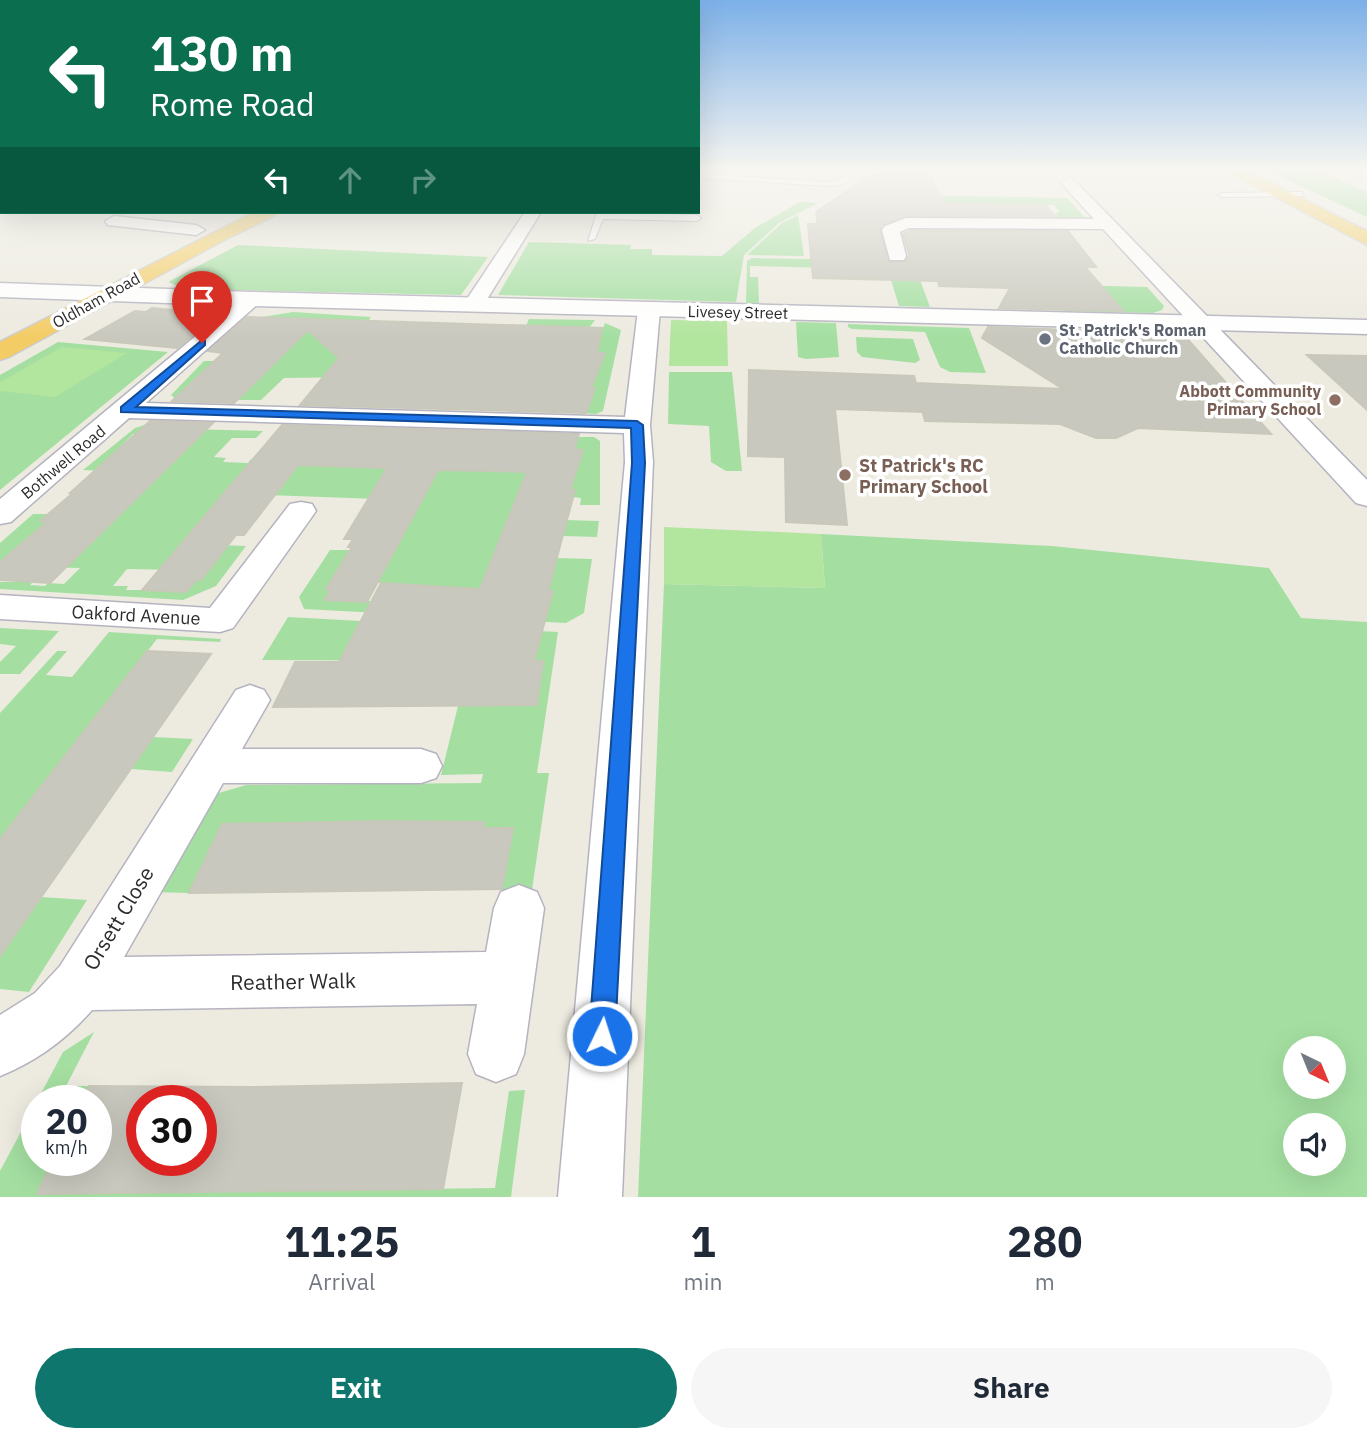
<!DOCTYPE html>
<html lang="en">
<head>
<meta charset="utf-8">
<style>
	:root { --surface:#fff; --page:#f6f6f7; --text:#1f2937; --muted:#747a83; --accent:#0f766e }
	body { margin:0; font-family:"IBM Plex Sans",sans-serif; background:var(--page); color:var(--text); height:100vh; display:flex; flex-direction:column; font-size:26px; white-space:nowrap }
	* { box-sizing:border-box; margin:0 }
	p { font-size:23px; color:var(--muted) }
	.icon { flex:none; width:38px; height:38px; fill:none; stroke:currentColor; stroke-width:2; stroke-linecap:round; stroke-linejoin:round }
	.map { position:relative; height:1197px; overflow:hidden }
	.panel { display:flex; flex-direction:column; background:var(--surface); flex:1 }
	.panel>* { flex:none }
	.guide { position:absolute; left:0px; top:0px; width:700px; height:214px; box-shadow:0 7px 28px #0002; background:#0b6e4f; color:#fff; overflow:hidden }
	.needle { width:46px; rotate:137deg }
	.tools { position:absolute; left:1283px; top:1036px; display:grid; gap:14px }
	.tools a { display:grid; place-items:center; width:63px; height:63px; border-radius:50%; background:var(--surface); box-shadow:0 7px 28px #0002; font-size:35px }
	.speed { position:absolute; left:21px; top:1085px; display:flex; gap:14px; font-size:35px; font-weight:700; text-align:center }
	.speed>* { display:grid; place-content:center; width:91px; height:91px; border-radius:50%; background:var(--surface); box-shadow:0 7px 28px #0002; line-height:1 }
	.speed small { font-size:18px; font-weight:400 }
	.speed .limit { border:10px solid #d22; background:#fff; color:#111 }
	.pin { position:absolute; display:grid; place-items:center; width:60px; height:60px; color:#fff; margin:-72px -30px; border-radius:50% 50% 50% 0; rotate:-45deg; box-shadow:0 0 7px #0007 }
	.pin .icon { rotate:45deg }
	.me { position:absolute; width:77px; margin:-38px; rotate:4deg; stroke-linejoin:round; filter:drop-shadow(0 0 5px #0008) }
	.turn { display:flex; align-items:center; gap:24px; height:147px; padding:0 35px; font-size:32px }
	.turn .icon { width:91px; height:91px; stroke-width:2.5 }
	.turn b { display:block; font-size:49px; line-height:60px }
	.lanes { display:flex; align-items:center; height:66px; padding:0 35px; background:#0003; justify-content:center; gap:35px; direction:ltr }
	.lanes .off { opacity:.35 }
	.eta { display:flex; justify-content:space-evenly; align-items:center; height:119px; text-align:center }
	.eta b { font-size:42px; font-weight:700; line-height:49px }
	.action { display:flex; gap:14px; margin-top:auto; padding:14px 35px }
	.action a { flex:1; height:80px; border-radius:42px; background:var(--accent); color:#fff; font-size:28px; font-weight:700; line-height:80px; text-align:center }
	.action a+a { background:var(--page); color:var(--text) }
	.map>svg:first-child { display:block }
	.green { fill:#a4dfa1; fill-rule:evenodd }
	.pitch { fill:#b2e59d }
	.building { fill:#c9c8be; stroke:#c8c7b9; stroke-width:2; fill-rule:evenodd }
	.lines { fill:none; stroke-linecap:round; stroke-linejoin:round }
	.lane-casing { stroke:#b5b3bf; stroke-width:2 }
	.street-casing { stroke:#b5b3bf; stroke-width:3 }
	.secondary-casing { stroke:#b5b3bf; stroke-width:3 }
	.highway-casing { stroke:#ccc; stroke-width:3 }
	.lane { fill:#fff; fill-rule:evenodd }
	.street { fill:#fff; fill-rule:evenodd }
	.secondary { fill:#fff; fill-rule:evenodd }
	.highway { fill:#f3cc65; fill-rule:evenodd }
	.route { fill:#1a73e8; stroke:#114b97; stroke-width:2 }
	.worship-dot { fill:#6b7280; stroke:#fff; stroke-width:2.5 }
	.education-dot { fill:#8d6e63; stroke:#fff; stroke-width:2.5 }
	.labels { text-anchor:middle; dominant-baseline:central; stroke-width:7; stroke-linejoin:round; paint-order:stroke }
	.far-street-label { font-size:16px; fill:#2c2c2c; stroke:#fff }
	.far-worship-label { font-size:16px; font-weight:bold; fill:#5b616d; stroke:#fff; text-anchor:start }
	.far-education-label { font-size:16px; font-weight:bold; fill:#785e54; stroke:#fff; text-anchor:end }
	.education-label { font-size:18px; font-weight:bold; fill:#785e54; stroke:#fff; text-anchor:start }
	.street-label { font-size:18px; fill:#2c2c2c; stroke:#fff }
	.near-street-label { font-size:21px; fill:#2c2c2c; stroke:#fff }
</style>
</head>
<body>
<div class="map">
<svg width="1367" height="1197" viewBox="0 0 1367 1197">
	<rect width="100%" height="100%" fill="#edebe0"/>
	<g class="green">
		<path d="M1269,171H1318L1367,192V217Z"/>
		<path d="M844,194L1067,198L1085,218L1060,220L1055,213L1060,212L1054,205L880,202Z"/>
		<path d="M800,202L818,203L779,223L744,255L736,302L498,295L529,242L631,245L630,249H652V255L722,256L755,228Z"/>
		<path d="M798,215L804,256L747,255L782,223Z"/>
		<path d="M1007,227L1055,228L1028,230L1069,285L1147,287L1164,306L1162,310L1153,313L1064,311Z"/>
		<path d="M238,245L488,257L461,295L186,289L168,282Z"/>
		<path d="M752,258L913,261L930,307L899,306L891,280L909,281L906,270L750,266V277H758L759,303H746L747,261Z"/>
		<path d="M293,312L371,317L368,321H360L358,324L335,323L325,335L337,336L331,344H347L353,337L513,342L520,328H525L529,319L595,320L589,328L531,327L526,338L598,340L605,323L621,330L603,411L596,414L503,408L506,401H500L509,383H498V380L453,382L454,379L408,380L409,378H390L388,380L364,379L365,377L284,378L261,400H177L171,395L204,361H256L271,345L225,342L251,319ZM275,318L321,320H322L315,328L286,327L281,332L262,331ZM564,348L598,349L597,353L604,354L603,360H595L593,365L558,364ZM218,364H248L235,378L252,374L249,379L255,380L242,393L182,392L198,377H205ZM562,374L592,375L587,388L594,389L589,404L527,402L534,388H541L543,383H553L552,388H556Z"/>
		<path d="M796,322L836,323L839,357L806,359L798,357Z"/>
		<path d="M848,324L969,328L986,373L950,372L940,367L925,332L852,329L848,327Z"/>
		<path d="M856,337L913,339L920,360L915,363L862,357L857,352Z"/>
		<path d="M58,342L168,352L0,490V375Z"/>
		<path d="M669,372H732L742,471H726L711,462L709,426L668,424Z"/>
		<path d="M154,422L185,429L263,431L256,438H232L214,457L226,458L223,462L248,463L251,459L276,460L274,464L298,465L302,461L401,468L569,437H594L600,441V505H580L581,498L573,497L575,490L557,558L592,559L584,613L566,623L304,609L299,597L330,550H355L377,499L267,495L219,545L246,546L216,586L183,600L0,589V582H33L30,585L45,586L48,583L64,584L80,568L0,566V543L33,514H48L41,521L47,522L38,530L101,533L116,518L104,471L83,470L135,428ZM133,434L197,437H198L181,454L114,453ZM516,447L582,450H583L529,467L526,472H514ZM127,569L176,570L196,580L188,590L145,587L141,590H126L128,586H113ZM551,580L548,591H553L550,601L477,611ZM364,582L413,585L370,604L371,601L325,600L331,589H327Z"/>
		<path d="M566,520L599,521L597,537L562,536Z"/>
		<path d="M821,534L1052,546L1269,568L1301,618L1367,622V1197H638L664,584L825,588ZM1295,1048H1334V1087H1295ZM1295,1125H1334V1164H1295Z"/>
		<path d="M288,617L558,632L537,773H549L532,890H502L512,833L482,828L483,821H472L470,829L440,828L442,821H430L427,829L262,823L259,831H229L232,824H222L189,893L151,892L212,795L246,785L481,783L483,774L441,775L458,706L537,705L542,661L262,660Z"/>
		<path d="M0,628L59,631L20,674H0V662L16,646L0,644Z"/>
		<path d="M109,632L221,639L220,642L157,639L0,839V713L57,651H67L46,675L72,677Z"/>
		<path d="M153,737L193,739L172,772L131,769Z"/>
		<path d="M41,897L87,900L29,992L0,989V937Z"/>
		<path d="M94,1032L66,1086H89L82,1101H37L63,1052Z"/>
		<path d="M525,1090L511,1197H0V1171L37,1102V1160H53L38,1194L495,1188L509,1091Z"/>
	</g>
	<g class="pitch">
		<path d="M671,320L727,321L728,366H669Z"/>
		<path d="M62,347L127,353L55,397L0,391V382Z"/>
		<path d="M664,527L821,534L825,588L664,584Z"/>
	</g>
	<g class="building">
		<path d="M888,171H928L943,203L1045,205L1055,216H905L884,224L880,228L888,262L906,261L909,255L903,234L910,231H1068L1096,267H1085L1123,311L999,308L1010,288L939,286L938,281L813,278L808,224H818L816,212L871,175H885Z"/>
		<path d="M152,308L214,314L211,316L215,317L177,348L85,339L135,311L146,312Z"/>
		<path d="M247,317L602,328L597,353H605L591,388H595L586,413L300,405L339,358L308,330L234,403L172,401L223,353L208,351Z"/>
		<path d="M988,327L1183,334L1271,434L1138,428L1116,438H1096L1060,424L925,421L921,406L923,412L835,409L847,525L786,522L785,457L748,456L749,370L914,376L916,383L1063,389L982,338Z"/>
		<path d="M1307,355L1367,356V410Z"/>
		<path d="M150,421L213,423L50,583L0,580V562L47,522L40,521L73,493H70Z"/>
		<path d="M282,425L579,434L574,449L583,450L570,490H575L548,591H553L534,661H543L537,705L273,707L295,662H339L381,583L480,589L527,472L438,470L367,602L325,600L331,589H326L352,547H348L353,539H344L387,468L298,465L244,535H236L201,580H196L186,592L142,590Z"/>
		<path d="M147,651L211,654L0,956V839Z"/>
		<path d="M383,821L484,822L482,828H513L502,889L189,893L222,824Z"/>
		<path d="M462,1083L443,1189L37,1194L53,1160H96V1101H82L89,1086L250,1087ZM142,1101H201V1160H142Z"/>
	</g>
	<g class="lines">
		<defs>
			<g id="lane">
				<path d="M851,171H860L841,185L828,186L698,178V174L828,182L836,181Z"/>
				<path d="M1301,192L1304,196L1222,197L1218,195L1222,193Z"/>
				<path d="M597,212L697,215L701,218L697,221L603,219L595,239L588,241Z"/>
			</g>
			<g id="street">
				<path d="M1069,178L1074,180L1367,480V506L1356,503L1103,229L909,228L900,232L906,256L904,260H890L882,230L885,226L906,218L1094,219L1061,183Z"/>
				<path d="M525,212H541L481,309H467L463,305Z"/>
				<path d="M114,216L196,225L205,230L196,235L108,225L105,221Z"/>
				<path d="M252,293L259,295L262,299L259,303L146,403L625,417L638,310L641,305H657L660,310L650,425L653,462L622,1197H558L625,462L624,433L129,418L11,522L0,524V499L245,295Z"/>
				<path d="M301,502L312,504L316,511L233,628L220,632L0,619V595L210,608L290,504Z"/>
				<path d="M250,685L264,690L270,700L242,749H421L436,754L442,766L436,778L421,783H223L124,957L486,952L494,908L501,892L519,885L537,892L544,908L524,1054L516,1074L496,1082L476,1074L468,1054L477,1004L92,1010C67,1039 35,1062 0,1076V1015L35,993L60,966L236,690Z"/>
			</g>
			<path id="secondary" d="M0,283L252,292L1367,320V334L252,306L0,297Z"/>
			<g id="highway">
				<path d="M1226,171H1247L1367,231V245Z"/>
				<path d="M254,212H277L274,216L226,239L9,357L0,360V342Z"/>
			</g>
		</defs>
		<use href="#lane" class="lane-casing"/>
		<use href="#street" class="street-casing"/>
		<use href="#secondary" class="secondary-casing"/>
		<use href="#highway" class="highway-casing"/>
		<use href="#lane" class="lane"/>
		<use href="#street" class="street"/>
		<use href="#secondary" class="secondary"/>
		<use href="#highway" class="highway"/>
	</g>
	<linearGradient id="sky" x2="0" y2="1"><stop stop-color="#7cb0e8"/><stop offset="0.5" stop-color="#f7f6f1"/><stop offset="1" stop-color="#f7f6f1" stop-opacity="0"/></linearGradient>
	<rect width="1367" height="339" fill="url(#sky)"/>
	<path class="route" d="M202,340L205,341V345L136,407L637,421L643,425L645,463L615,1036L611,1045L602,1049L593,1045L589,1036L632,463L631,428L121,412V407Z"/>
	<circle class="worship-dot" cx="1045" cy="339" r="7"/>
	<g class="education-dot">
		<circle cx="1335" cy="400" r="7"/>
		<circle cx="845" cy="475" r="7"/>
	</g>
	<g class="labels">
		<g class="far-street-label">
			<text transform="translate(96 300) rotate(-29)">Oldham Road</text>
			<text transform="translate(738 312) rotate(1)">Livesey Street</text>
			<text transform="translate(63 462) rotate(-40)">Bothwell Road</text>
		</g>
		<g class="far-worship-label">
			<text x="1059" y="330">St. Patrick's Roman<tspan x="1059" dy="18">Catholic Church</tspan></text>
		</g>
		<g class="far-education-label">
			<text x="1321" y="391">Abbott Community<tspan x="1321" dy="18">Primary School</tspan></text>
		</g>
		<g class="education-label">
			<text x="859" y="465">St Patrick's RC<tspan x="859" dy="21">Primary School</tspan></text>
		</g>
		<g class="street-label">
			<text transform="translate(136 615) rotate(3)">Oakford Avenue</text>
		</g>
		<g class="near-street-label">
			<text transform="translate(118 918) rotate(-59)">Orsett Close</text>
			<text transform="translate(293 981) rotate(-1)">Reather Walk</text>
		</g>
	</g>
</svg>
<div class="tools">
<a><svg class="needle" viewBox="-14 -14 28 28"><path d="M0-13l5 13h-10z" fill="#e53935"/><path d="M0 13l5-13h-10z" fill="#747a83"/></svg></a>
<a><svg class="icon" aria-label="sound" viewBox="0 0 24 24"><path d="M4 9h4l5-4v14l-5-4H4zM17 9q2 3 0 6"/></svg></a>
</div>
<div class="speed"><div>20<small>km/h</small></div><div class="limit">30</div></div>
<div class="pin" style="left:202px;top:343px;background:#d93025"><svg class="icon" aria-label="arrive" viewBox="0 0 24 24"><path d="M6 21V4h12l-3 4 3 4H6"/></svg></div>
<svg class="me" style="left:602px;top:1036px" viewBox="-20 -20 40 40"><circle r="17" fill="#1a73e8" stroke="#fff" stroke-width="3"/><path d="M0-11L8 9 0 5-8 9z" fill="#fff"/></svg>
<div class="guide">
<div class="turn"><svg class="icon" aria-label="left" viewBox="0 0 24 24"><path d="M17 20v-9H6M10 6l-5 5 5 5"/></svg><div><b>130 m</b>Rome Road</div></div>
<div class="lanes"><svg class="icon" aria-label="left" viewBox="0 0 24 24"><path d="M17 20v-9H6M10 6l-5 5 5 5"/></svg><svg class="icon off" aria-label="ahead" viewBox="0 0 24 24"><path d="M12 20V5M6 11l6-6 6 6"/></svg><svg class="icon off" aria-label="right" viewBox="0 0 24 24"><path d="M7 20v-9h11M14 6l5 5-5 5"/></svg></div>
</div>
</div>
<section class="panel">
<div class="eta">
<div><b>11:25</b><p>Arrival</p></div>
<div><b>1</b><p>min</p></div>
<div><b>280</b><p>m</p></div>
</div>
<div class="action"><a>Exit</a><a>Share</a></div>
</section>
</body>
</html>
